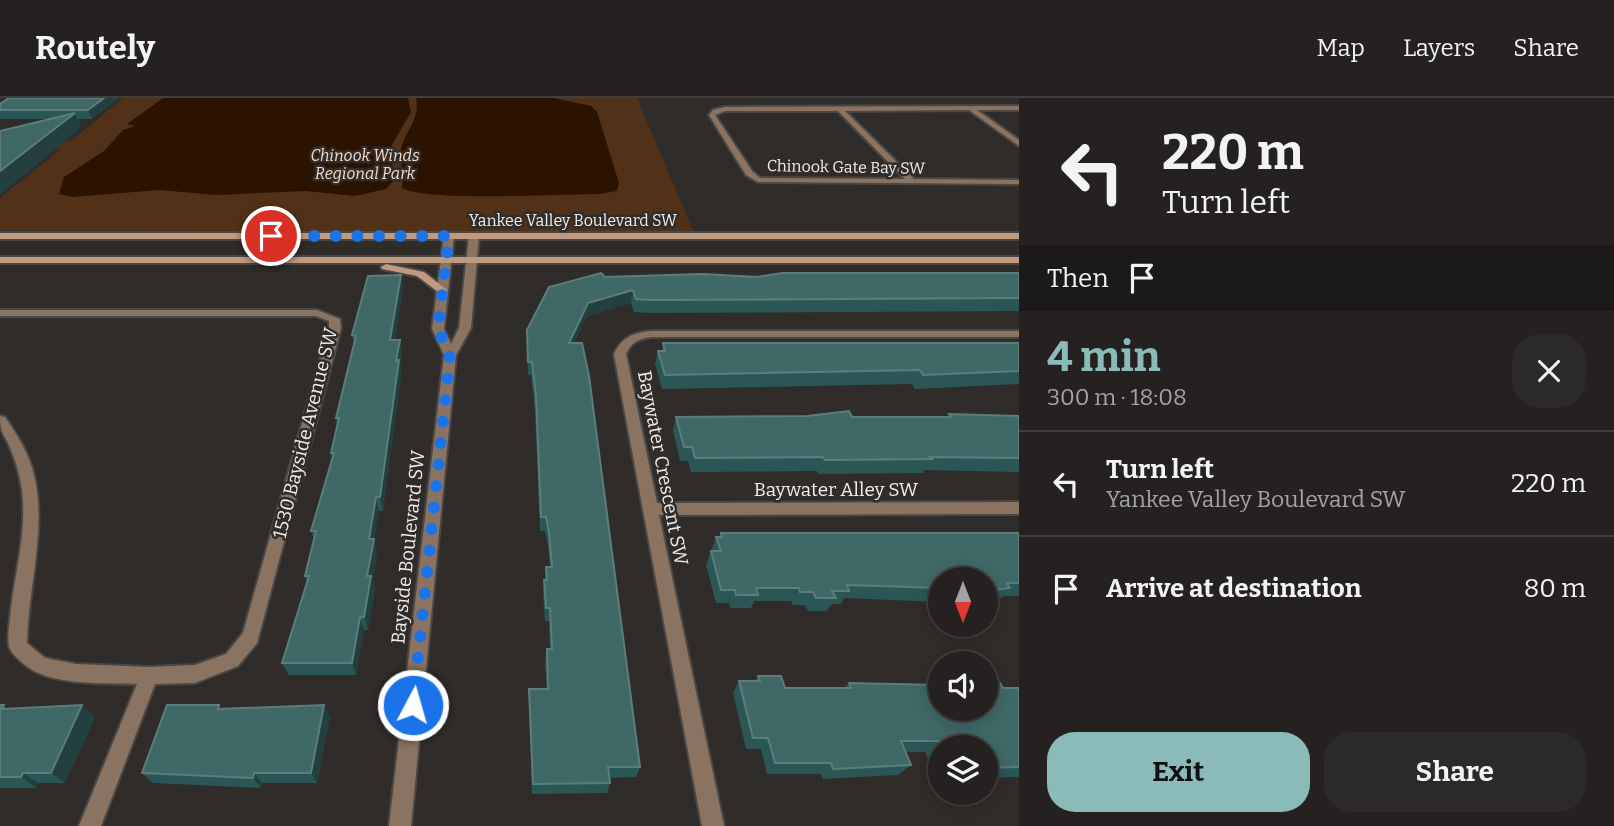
<!DOCTYPE html>
<html lang="en">
<head>
<meta charset="utf-8">
<style>
	:root { --surface:#242120; --page:#2c2929; --text:#f1f3f6; --muted:#a3a3a5; --line:#413e3e; --accent:#8bbbb9 }
	body { margin:0; font-family:Bitter,serif; background:var(--page); color:var(--text); height:100vh; display:flex; flex-direction:column; font-size:26px; white-space:nowrap }
	* { box-sizing:border-box; margin:0 }
	p { font-size:23px; color:var(--muted) }
	.icon { flex:none; width:38px; height:38px; fill:none; stroke:currentColor; stroke-width:2; stroke-linecap:round; stroke-linejoin:round }
	.map { position:relative; flex:1; overflow:hidden }
	.side { display:flex; flex-direction:column; background:var(--surface); width:595px }
	.side>* { flex:none }
	.banner { background:#242120; color:var(--text); overflow:hidden }
	.needle { width:46px; rotate:180deg }
	.controls { position:absolute; left:928px; top:469px; display:grid; gap:14px }
	.controls a { display:grid; place-items:center; width:70px; height:70px; border-radius:50%; background:var(--surface); box-shadow:0 4px 18px #0003,0 0 0 2px var(--line); font-size:35px }
	.pin { position:absolute; display:grid; place-items:center; width:60px; height:60px; color:#fff; margin:-30px; border:4px solid #fff; border-radius:50%; box-shadow:0 2px 7px #0007 }
	.me { position:absolute; width:77px; margin:-38px; rotate:6deg; stroke-linejoin:round; filter:drop-shadow(0 0 5px #0008) }
	.turn { display:flex; align-items:center; gap:24px; height:147px; padding:0 28px; font-size:32px }
	.turn .icon { width:91px; height:91px; stroke-width:2.5 }
	.turn b { display:block; font-size:49px; line-height:60px }
	.then { display:flex; align-items:center; height:66px; padding:0 28px; background:#0003; gap:14px; font-size:26px }
	.round { display:grid; place-items:center; flex:none; width:74px; height:74px; border-radius:28px; background:var(--page) }
	.overview { display:flex; align-items:center; justify-content:space-between; height:119px; padding:0 28px }
	h1 { font-size:42px; font-weight:700; line-height:52px; color:var(--accent) }
	.button { display:flex; gap:14px; margin-top:auto; padding:14px 28px }
	.button a { flex:1; height:80px; border-radius:28px; background:var(--accent); color:#111; font-size:28px; font-weight:700; line-height:80px; text-align:center }
	.button a+a { background:var(--page); color:var(--text) }
	ul { padding:0; list-style:none }
	li { display:flex; align-items:center; gap:21px; height:105px; padding:0 28px; border-top:2px solid var(--line) }
	li div { flex:1 }
	li b { display:block; font-size:26px }
	li em { font-style:normal }
	header { display:flex; align-items:center; gap:42px; box-sizing:border-box; height:98px; padding:0 35px; background:var(--surface); border-bottom:2px solid var(--line) }
	header strong { font-size:33px }
	nav { display:flex; gap:38px; margin-inline-start:auto; font-size:24px }
	main { display:flex; flex:1; min-height:0 }
	.map>svg:first-child { display:block }
	.green { fill:#513219 }
	.water { fill:#2c1300 }
	.lines { fill:none; stroke-linecap:round; stroke-linejoin:round }
	.minor-casing { stroke:#4b4745; stroke-width:4 }
	.tertiary-casing { stroke:#4b4745; stroke-width:4 }
	.secondary-casing { stroke:#4b4745; stroke-width:4 }
	.minor { fill:#8b7362; fill-rule:evenodd }
	.tertiary { fill:#8b7362; fill-rule:evenodd }
	.secondary { fill:#c09a7f; fill-rule:evenodd }
	.wall { fill:#2a5756 }
	.shaded-wall { fill:#233f3e }
	.building { fill:#3f6867; stroke:#5b7d7c; stroke-width:2 }
	.route { stroke:#1a73e8; stroke-width:12; stroke-dasharray:0 21.6 }
	.labels { text-anchor:middle; dominant-baseline:central; stroke-width:5; stroke-linejoin:round; paint-order:stroke }
	.far-park-label { font-size:16px; font-style:italic; fill:#f8d8c1; stroke:#302c2a }
	.far-street-label { font-size:16px; fill:#f0eeed; stroke:#302c2a }
	.street-label { font-size:19px; fill:#f0eeed; stroke:#302c2a }
</style>
</head>
<body>
<header>
<strong>Routely</strong>
<nav><a>Map</a><a>Layers</a><a>Share</a></nav>
</header>
<main>
<div class="map">
<svg width="1019" height="728" viewBox="0 0 1019 728">
	<rect width="100%" height="100%" fill="#302c2a"/>
	<path class="green" d="M123,0H637L694,135L0,132V100L60,52L14,51L0,43H71Z"/>
	<g class="water">
		<path d="M163,0H408L411,14L392,47L390,58L396,80L386,91L355,98L306,93L217,97L159,92L72,99L59,96L64,79L104,53L123,32L135,28L127,26Z"/>
		<path d="M416,0H554L591,8L597,14L619,85L617,93L599,96C562,96 426,104 402,90C404,77 399,64 401,51C406,31 420,22 416,0Z"/>
	</g>
	<g class="lines">
		<defs>
			<g id="minor">
				<path d="M1019,8V12H977L1019,42V48L969,12L845,13L914,81L1019,82V86L758,84L746,77L709,17L713,12L725,9ZM725,13H838L905,81L760,80L752,73L715,17Z"/>
				<path d="M0,212H317L340,221L341,230L257,545L238,568L195,585L155,586L101,728H79L137,586C106,585 63,587 36,574C28,570 11,557 9,548C7,537 10,522 11,511C15,476 25,440 23,404C22,386 18,369 11,352C5,336 0,337 0,318L5,319C17,337 29,355 34,377C47,431 28,490 27,545L45,560L76,566L149,569L195,567L226,556L243,535L329,230V223L316,218H0Z"/>
				<path d="M651,233H1019V239H651C639,241 631,244 626,256L657,405L1019,404V416L659,417L724,728H702L614,256C622,239 633,235 651,233Z"/>
			</g>
			<path id="tertiary" d="M449,135L454,138L444,231L451,246L459,230L469,138L474,135L479,138L471,230L456,257L411,728H389L444,257L432,231L444,138Z"/>
			<g id="secondary">
				<rect x="0" y="135" width="1019" height="6"/>
				<rect x="0" y="159" width="1019" height="6"/>
				<path d="M386,166L424,174L447,192L446,194H438L417,178L382,171L381,169Z"/>
			</g>
		</defs>
		<use href="#minor" class="minor-casing"/>
		<use href="#tertiary" class="tertiary-casing"/>
		<use href="#secondary" class="secondary-casing"/>
		<use href="#minor" class="minor"/>
		<use href="#tertiary" class="tertiary"/>
		<use href="#secondary" class="secondary"/>
	</g>
	<g class="wall">
		<path d="M9,0H119L92,21H78L81,30L49,21H0V6Z"/>
		<path d="M1019,175V213L649,215L634,214L631,205L587,218L574,245L640,669L636,679L609,680L610,685L607,695L532,696L529,591H547L545,564L547,551H550L549,523H545L543,495L546,469H550L548,448L545,433H540L535,312L531,277H528L527,232L605,179H757Z"/>
		<path d="M401,177L403,190L395,242H400L402,256L400,266L401,276L383,413H379L374,441L377,454L373,482L375,491L368,532H364L356,577H289L282,565L307,484L305,478L314,442L311,433L332,361L331,355L337,328L336,320L354,247L352,237Z"/>
		<path d="M663,245H1019V286L915,291L912,286L662,291L655,266L658,253H662Z"/>
		<path d="M949,316L1019,318V374L924,372L923,375L818,376L817,373L691,374L688,363H680L673,332L676,319H947Z"/>
		<path d="M721,435H1019V498H1003L998,503L985,505V481H940V504L844,500L841,506H832L827,513H808L805,507H793L791,503H754L751,510H730L729,505H716L706,467L716,439H720Z"/>
		<path d="M758,578L785,590H844L849,585L1019,590V679L985,680V649H940V681H937L925,654H905L911,667L898,677L823,681L821,676H767L761,651H746L733,595L739,583H755Z"/>
		<path d="M0,607L9,611L82,607L95,619L65,685H38L36,690H0Z"/>
		<path d="M222,611L330,619L317,685H262L261,690L153,685L142,675Z"/>
	</g>
	<g class="shaded-wall">
		<path d="M104,0H119L92,21L88,12Z"/>
		<path d="M75,15L81,30L0,97V73Z"/>
		<path d="M401,177L403,190L393,256L390,242Z"/>
		<path d="M633,192L631,205L587,218L568,259L569,245L588,205Z"/>
		<path d="M400,242L402,256L400,266L401,276L383,413L380,399L396,263Z"/>
		<path d="M376,399L379,413L374,441L377,454L373,482L375,491L368,532L364,519L369,441Z"/>
		<path d="M360,519L364,532L356,577L352,565Z"/>
		<path d="M82,607L95,619L65,685L51,675Z"/>
		<path d="M324,607L330,619L317,685L311,675Z"/>
		<path d="M23,675L38,685L36,690L21,679Z"/>
		<path d="M254,675L262,685L261,690L253,680Z"/>
	</g>
	<g class="building">
		<path d="M9,0H104L88,12H0V6Z"/>
		<path d="M75,15L0,73V33Z"/>
		<path d="M601,175L605,179L703,176L757,179L782,175H1019V200L651,202L636,201L633,192L588,205L569,245H582L589,278L640,669H608L610,685L533,686L529,591H548L547,551H552L550,510H546L544,482H547L546,469H552L549,435L546,419H541L536,298L532,264H528L527,232L549,189Z"/>
		<path d="M401,177L390,242H400L396,263L399,262L380,399H376L369,441H374L367,478H371L364,519H360L352,565H282L309,478H305L316,433H311L334,355H331L339,320H336L356,238L352,237L368,178Z"/>
		<path d="M663,245H1019V273L923,277L920,272L665,277L658,253H665Z"/>
		<path d="M849,313L852,319H951L949,316L1019,318V360L930,359L932,361L825,362L823,359L695,360L692,349H684L676,319L807,318Z"/>
		<path d="M721,435H1019V485H1007L1010,490L995,492H985V481H940V490L847,487L849,493H832L836,500H816L813,494H800L799,490H756L758,497H736L735,492H721L711,453H721L716,439H722Z"/>
		<path d="M758,578H781L785,590H851L849,585L940,587V611H985V586L1000,585L1003,590H1019V669L985,670V649H941L938,643H901L911,667L833,671L831,665H775L768,640H753L739,583H760Z"/>
		<path d="M0,607H4L2,611L82,607L51,675H23L21,679H0Z"/>
		<path d="M167,607H219L218,611L324,607L311,675H254L253,680L142,675Z"/>
	</g>
	<g class="lines">
		<path class="route" d="M271,138H449L438,231L450,257L413,607"/>
	</g>
	<g class="labels">
		<g class="far-park-label">
			<text x="365" y="57">Chinook Winds<tspan x="365" dy="18">Regional Park</tspan></text>
		</g>
		<g class="far-street-label">
			<text transform="translate(846 69) rotate(1)">Chinook Gate Bay SW</text>
			<text x="573" y="122">Yankee Valley Boulevard SW</text>
		</g>
		<g class="street-label">
			<text transform="translate(305 335) rotate(-76)">1530 Bayside Avenue SW</text>
			<text transform="translate(663 370) rotate(79)">Baywater Crescent SW</text>
			<text x="836" y="391">Baywater Alley SW</text>
			<text transform="translate(408 449) rotate(-84)">Bayside Boulevard SW</text>
		</g>
	</g>
</svg>
<div class="controls">
<a><svg class="needle" viewBox="-14 -14 28 28"><path d="M0-13l5 13h-10z" fill="#e53935"/><path d="M0 13l5-13h-10z" fill="#a3a3a5"/></svg></a>
<a><svg class="icon" aria-label="sound" viewBox="0 0 24 24"><path d="M4 9h4l5-4v14l-5-4H4zM17 9q2 3 0 6"/></svg></a>
<a><svg class="icon" aria-label="layers" viewBox="0 0 24 24"><path d="M12 4l9 5-9 5-9-5zM3 14l9 5 9-5"/></svg></a>
</div>
<div class="pin" style="left:271px;top:138px;background:#d93025"><svg class="icon" aria-label="arrive" viewBox="0 0 24 24"><path d="M6 21V4h12l-3 4 3 4H6"/></svg></div>
<svg class="me" style="left:413px;top:607px" viewBox="-20 -20 40 40"><circle r="17" fill="#1a73e8" stroke="#fff" stroke-width="3"/><path d="M0-11L8 9 0 5-8 9z" fill="#fff"/></svg>
</div>
<section class="side">
<div class="banner">
<div class="turn"><svg class="icon" aria-label="left" viewBox="0 0 24 24"><path d="M17 20v-9H6M10 6l-5 5 5 5"/></svg><div><b>220 m</b>Turn left</div></div>
<div class="then">Then<svg class="icon" aria-label="arrive" viewBox="0 0 24 24"><path d="M6 21V4h12l-3 4 3 4H6"/></svg></div>
</div>
<div class="overview"><div><h1>4 min</h1><p>300 m · 18:08</p></div><a class="round"><svg class="icon" aria-label="close" viewBox="0 0 24 24"><path d="M6 6l12 12M18 6L6 18"/></svg></a></div>
<ul>
<li><svg class="icon" aria-label="left" viewBox="0 0 24 24"><path d="M17 20v-9H6M10 6l-5 5 5 5"/></svg><div><b>Turn left</b><p>Yankee Valley Boulevard SW</p></div><em>220 m</em></li>
<li><svg class="icon" aria-label="arrive" viewBox="0 0 24 24"><path d="M6 21V4h12l-3 4 3 4H6"/></svg><div><b>Arrive at destination</b></div><em>80 m</em></li>
</ul>
<div class="button"><a>Exit</a><a>Share</a></div>
</section>
</main>
</body>
</html>
